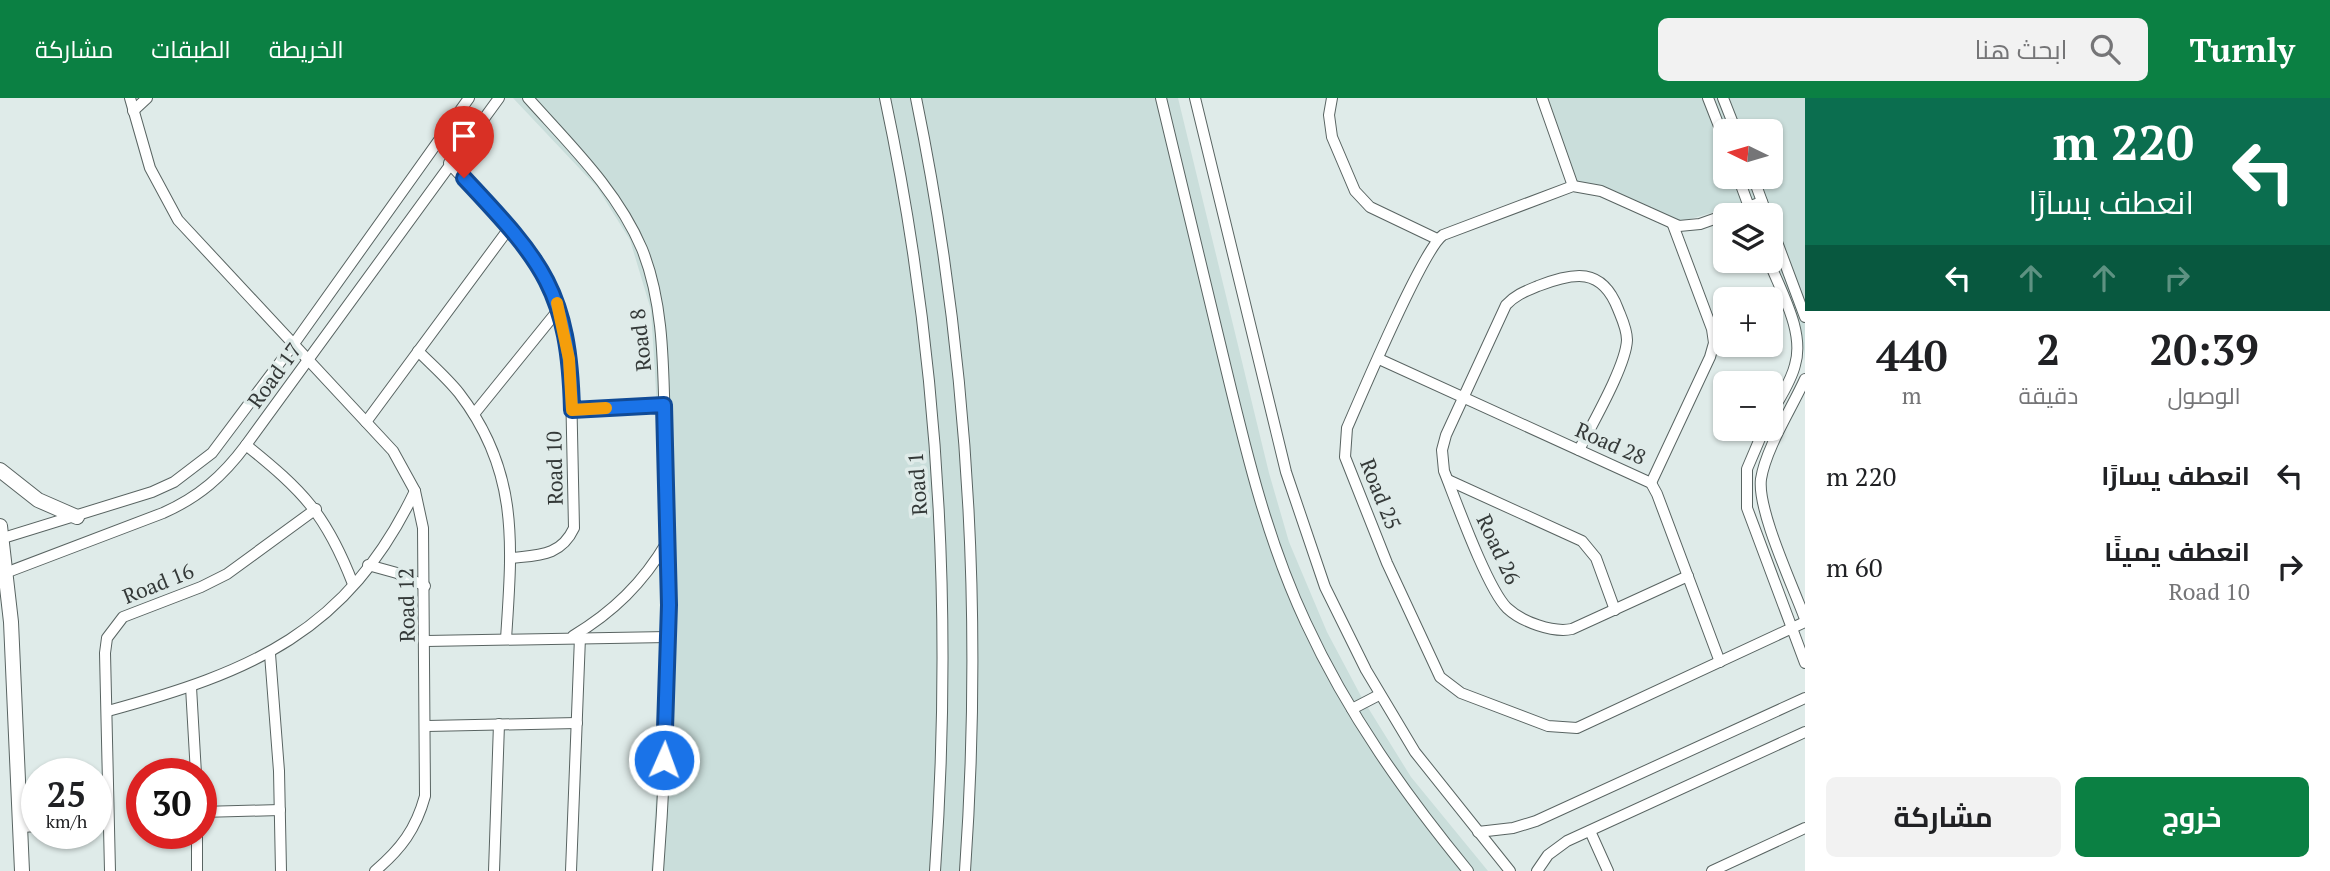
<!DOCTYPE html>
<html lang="ar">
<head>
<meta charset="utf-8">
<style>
	:root { --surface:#fff; --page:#f2f2f2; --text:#202124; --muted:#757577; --accent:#0b8043 }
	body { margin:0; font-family:"PT Serif",Cairo,serif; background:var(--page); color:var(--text); direction:rtl; height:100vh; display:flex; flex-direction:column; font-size:26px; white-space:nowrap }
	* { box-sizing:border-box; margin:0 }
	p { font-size:23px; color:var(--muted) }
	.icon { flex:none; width:38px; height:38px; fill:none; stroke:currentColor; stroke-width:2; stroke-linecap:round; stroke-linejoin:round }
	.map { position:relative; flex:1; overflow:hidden; direction:ltr }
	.details { display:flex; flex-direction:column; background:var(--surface); width:525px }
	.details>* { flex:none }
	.guide { background:#0b6e4f; color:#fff; overflow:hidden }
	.needle { width:46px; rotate:275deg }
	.controls { position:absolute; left:1713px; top:21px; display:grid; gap:14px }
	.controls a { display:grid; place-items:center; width:70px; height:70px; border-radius:10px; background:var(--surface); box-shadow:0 2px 5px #0004; font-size:35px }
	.speed { position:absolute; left:21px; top:660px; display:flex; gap:14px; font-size:35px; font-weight:700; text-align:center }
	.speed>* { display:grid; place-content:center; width:91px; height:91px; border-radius:50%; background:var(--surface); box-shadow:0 2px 5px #0004; line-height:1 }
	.speed small { font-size:18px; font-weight:400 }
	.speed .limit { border:10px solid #d22; background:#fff; color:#111 }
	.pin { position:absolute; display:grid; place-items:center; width:60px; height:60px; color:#fff; margin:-72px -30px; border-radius:50% 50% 50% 0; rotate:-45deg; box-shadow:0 0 7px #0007 }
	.pin .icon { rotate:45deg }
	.me { position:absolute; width:77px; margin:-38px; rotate:2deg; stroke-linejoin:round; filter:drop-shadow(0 0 5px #0008) }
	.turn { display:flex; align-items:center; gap:24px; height:147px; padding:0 21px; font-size:32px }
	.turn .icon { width:91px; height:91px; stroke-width:2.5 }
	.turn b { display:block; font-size:49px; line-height:60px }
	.lanes { display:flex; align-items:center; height:66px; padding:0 21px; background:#0003; justify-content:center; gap:35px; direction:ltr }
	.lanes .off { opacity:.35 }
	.eta { display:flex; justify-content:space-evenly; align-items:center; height:119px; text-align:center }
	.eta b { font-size:42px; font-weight:700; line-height:49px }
	.primary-button { display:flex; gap:14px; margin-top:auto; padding:14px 21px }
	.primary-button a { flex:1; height:80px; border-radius:10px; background:var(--accent); color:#fff; font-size:28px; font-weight:700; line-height:80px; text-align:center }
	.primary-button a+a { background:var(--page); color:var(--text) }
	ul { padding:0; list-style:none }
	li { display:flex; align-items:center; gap:21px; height:91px; padding:0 21px }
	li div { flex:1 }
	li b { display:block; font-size:26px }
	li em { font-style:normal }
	header { display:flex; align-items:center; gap:42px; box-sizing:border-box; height:98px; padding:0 35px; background:var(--accent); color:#fff }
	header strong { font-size:33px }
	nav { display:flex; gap:38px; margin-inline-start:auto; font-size:24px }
	.search { width:490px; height:63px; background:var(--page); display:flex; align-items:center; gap:18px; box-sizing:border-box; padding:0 24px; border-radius:10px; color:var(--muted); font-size:26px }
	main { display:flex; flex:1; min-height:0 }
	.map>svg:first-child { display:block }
	.built { fill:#cadedb; fill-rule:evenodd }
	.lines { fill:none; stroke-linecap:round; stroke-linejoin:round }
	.minor-casing { stroke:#596462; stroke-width:12 }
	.tertiary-casing { stroke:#596462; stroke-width:16 }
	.minor { stroke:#fff; stroke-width:10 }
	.tertiary { stroke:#fff; stroke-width:14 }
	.route-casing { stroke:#114b97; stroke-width:18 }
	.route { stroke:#1a73e8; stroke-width:12 }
	.slow { stroke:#f59e0b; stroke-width:12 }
	.labels { text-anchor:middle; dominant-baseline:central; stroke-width:7; stroke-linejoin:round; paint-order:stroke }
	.street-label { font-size:21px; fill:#343938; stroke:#dfebe9 }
</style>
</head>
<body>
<header>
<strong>Turnly</strong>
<div class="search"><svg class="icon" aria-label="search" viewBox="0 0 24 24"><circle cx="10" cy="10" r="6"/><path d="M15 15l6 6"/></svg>ابحث هنا</div>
<nav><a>الخريطة</a><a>الطبقات</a><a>مشاركة</a></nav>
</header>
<main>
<section class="details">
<div class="guide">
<div class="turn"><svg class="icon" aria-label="left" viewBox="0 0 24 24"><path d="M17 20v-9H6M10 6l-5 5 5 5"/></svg><div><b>220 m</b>انعطف يسارًا</div></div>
<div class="lanes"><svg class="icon" aria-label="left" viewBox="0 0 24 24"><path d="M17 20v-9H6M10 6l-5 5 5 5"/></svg><svg class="icon off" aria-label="ahead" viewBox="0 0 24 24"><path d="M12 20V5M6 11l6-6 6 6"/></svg><svg class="icon off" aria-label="ahead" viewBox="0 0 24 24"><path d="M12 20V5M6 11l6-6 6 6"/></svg><svg class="icon off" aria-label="right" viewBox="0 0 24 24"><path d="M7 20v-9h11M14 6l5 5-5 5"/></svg></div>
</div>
<div class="eta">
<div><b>20:39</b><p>الوصول</p></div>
<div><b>2</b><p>دقيقة</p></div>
<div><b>440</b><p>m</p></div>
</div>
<ul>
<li><svg class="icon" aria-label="left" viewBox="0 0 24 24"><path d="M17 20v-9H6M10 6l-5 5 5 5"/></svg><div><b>انعطف يسارًا</b></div><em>220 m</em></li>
<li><svg class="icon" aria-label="right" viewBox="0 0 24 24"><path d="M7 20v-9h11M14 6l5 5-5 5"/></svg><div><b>انعطف يمينًا</b><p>Road 10</p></div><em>60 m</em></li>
</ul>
<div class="primary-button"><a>خروج</a><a>مشاركة</a></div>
</section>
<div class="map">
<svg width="1805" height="773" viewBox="0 0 1805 773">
	<rect width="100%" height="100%" fill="#dfebe9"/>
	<g class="built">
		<path d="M513,0H1178L1269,375L1289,444L1327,534L1362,600L1411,679L1488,773H651L662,613L661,374L651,212L630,142L597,89Z"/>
		<path d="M1548,0H1805V263L1800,226L1771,148V117H1759L1754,103L1679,124L1605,89L1577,83ZM1726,33H1771V79H1726Z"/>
	</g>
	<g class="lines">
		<defs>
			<g id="minor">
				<path d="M130,0L150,70L178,122L393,353L415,393L423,430L425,698C416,731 401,751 375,773"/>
				<path d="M528,0C570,47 617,92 642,151C665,208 663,274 665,334C671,480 669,627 658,773"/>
				<path d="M885,0C939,253 953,515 935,773"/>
				<path d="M916,0C968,253 983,515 965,773"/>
				<path d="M1161,0C1182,86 1203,172 1223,258C1245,349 1266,440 1306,525C1348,616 1405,696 1468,773"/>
				<path d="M1195,0L1286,374L1325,489L1366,572L1415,654L1510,773"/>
				<path d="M1332,0L1329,17L1332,39L1355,93L1370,109L1437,141"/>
				<path d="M1542,0L1573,88"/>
				<path d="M1708,0L1726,46"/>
				<path d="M1723,0L1736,33"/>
				<path d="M133,13L147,0"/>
				<path d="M449,65L536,160L559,211L571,287L574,430C561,458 539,457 512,460"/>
				<path d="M1738,79L1752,117"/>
				<path d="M1753,79L1767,117"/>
				<path d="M1762,104L1700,126L1679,128L1601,93L1573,88L1443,137C1423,151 1361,298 1347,330L1345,359L1387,465L1440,579L1461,595L1548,628L1577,630L1805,524"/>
				<path d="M1771,128L1805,219"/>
				<path d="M1769,163C1781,194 1805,234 1795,267C1791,284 1779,301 1771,316"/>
				<path d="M418,253C432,267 447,280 459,295C520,374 512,448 506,541"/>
				<path d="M1379,261L1651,385L1657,396L1720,564"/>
				<path d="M1805,281C1792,310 1766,350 1761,381C1757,412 1793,488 1805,521"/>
				<path d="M572,312L664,307"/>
				<path d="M474,316L559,211"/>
				<path d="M366,324L510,129"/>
				<path d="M1764,331L1747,371V410L1805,565"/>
				<path d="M246,347C303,393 326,416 353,486"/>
				<path d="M1579,352C1592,326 1626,268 1627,242C1627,231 1622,221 1618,211C1602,169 1574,174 1538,188C1526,193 1515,197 1506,207L1446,337L1442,352L1444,373C1456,403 1487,490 1507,510C1522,524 1553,535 1572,531L1688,478"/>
				<path d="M1448,382L1582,443L1596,460L1615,512"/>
				<path d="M1651,385L1710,259L1714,245L1712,231L1673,127"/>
				<path d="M0,441L152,394L174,384L212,355L293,247L469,0"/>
				<path d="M368,467L397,475L425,488"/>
				<path d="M0,477L163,415C199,399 223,378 246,347L499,0"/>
				<path d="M573,538C613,514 643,485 667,444"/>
				<path d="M426,543L668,539"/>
				<path d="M270,556L279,673L281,773"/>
				<path d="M191,589L196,676"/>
				<path d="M1352,611L1379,597"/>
				<path d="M108,613C251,574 347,535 415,393"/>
				<path d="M427,628L577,625"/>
				<path d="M201,714L280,712"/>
				<path d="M22,729L37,728"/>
				<path d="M1590,733L1608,773"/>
				<path d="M1478,734L1513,730L1536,723L1805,600"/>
				<path d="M197,735V773"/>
				<path d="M110,773L105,555L107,540L123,519L201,489L227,476L316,411"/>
				<path d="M494,773L499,626"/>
				<path d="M571,773L580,539"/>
				<path d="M1537,773L1548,757L1567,743L1805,634"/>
				<path d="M1712,773L1805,730"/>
			</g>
			<g id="tertiary">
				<path d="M0,372L38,402L77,419"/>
				<path d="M0,428L11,524L22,773"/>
			</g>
		</defs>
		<use href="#minor" class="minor-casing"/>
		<use href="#tertiary" class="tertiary-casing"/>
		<use href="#minor" class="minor"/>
		<use href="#tertiary" class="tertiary"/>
	</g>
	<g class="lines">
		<defs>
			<path id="route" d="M464,80C543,164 569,193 572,312L664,307L669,507L664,662"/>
		</defs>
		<use href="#route" class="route-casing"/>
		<use href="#route" class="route"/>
		<path class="slow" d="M557,205L569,261L572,312L606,310"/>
	</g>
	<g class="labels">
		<g class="street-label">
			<text transform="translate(640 242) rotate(-96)">Road 8</text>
			<text transform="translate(274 277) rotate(-54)">Road 17</text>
			<text transform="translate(1611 345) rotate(24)">Road 28</text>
			<text transform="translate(554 370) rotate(-91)">Road 10</text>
			<text transform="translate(917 386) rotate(-94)">Road 1</text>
			<text transform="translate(1381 396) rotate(68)">Road 25</text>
			<text transform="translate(1499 451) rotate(65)">Road 26</text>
			<text transform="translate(158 485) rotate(-22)">Road 16</text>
			<text transform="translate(406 507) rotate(-91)">Road 12</text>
		</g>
	</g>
</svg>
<div class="controls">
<a><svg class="needle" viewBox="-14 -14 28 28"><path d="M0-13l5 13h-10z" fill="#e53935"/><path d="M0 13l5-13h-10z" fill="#757577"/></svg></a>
<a><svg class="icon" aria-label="layers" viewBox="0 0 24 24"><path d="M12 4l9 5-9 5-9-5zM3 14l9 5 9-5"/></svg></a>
<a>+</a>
<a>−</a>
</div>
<div class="speed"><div>25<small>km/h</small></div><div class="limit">30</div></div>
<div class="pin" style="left:464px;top:80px;background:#d93025"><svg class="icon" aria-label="arrive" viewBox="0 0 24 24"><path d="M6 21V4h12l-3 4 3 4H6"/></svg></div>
<svg class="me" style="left:664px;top:662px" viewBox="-20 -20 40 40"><circle r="17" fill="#1a73e8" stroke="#fff" stroke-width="3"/><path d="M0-11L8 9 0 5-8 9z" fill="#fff"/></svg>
</div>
</main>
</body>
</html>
